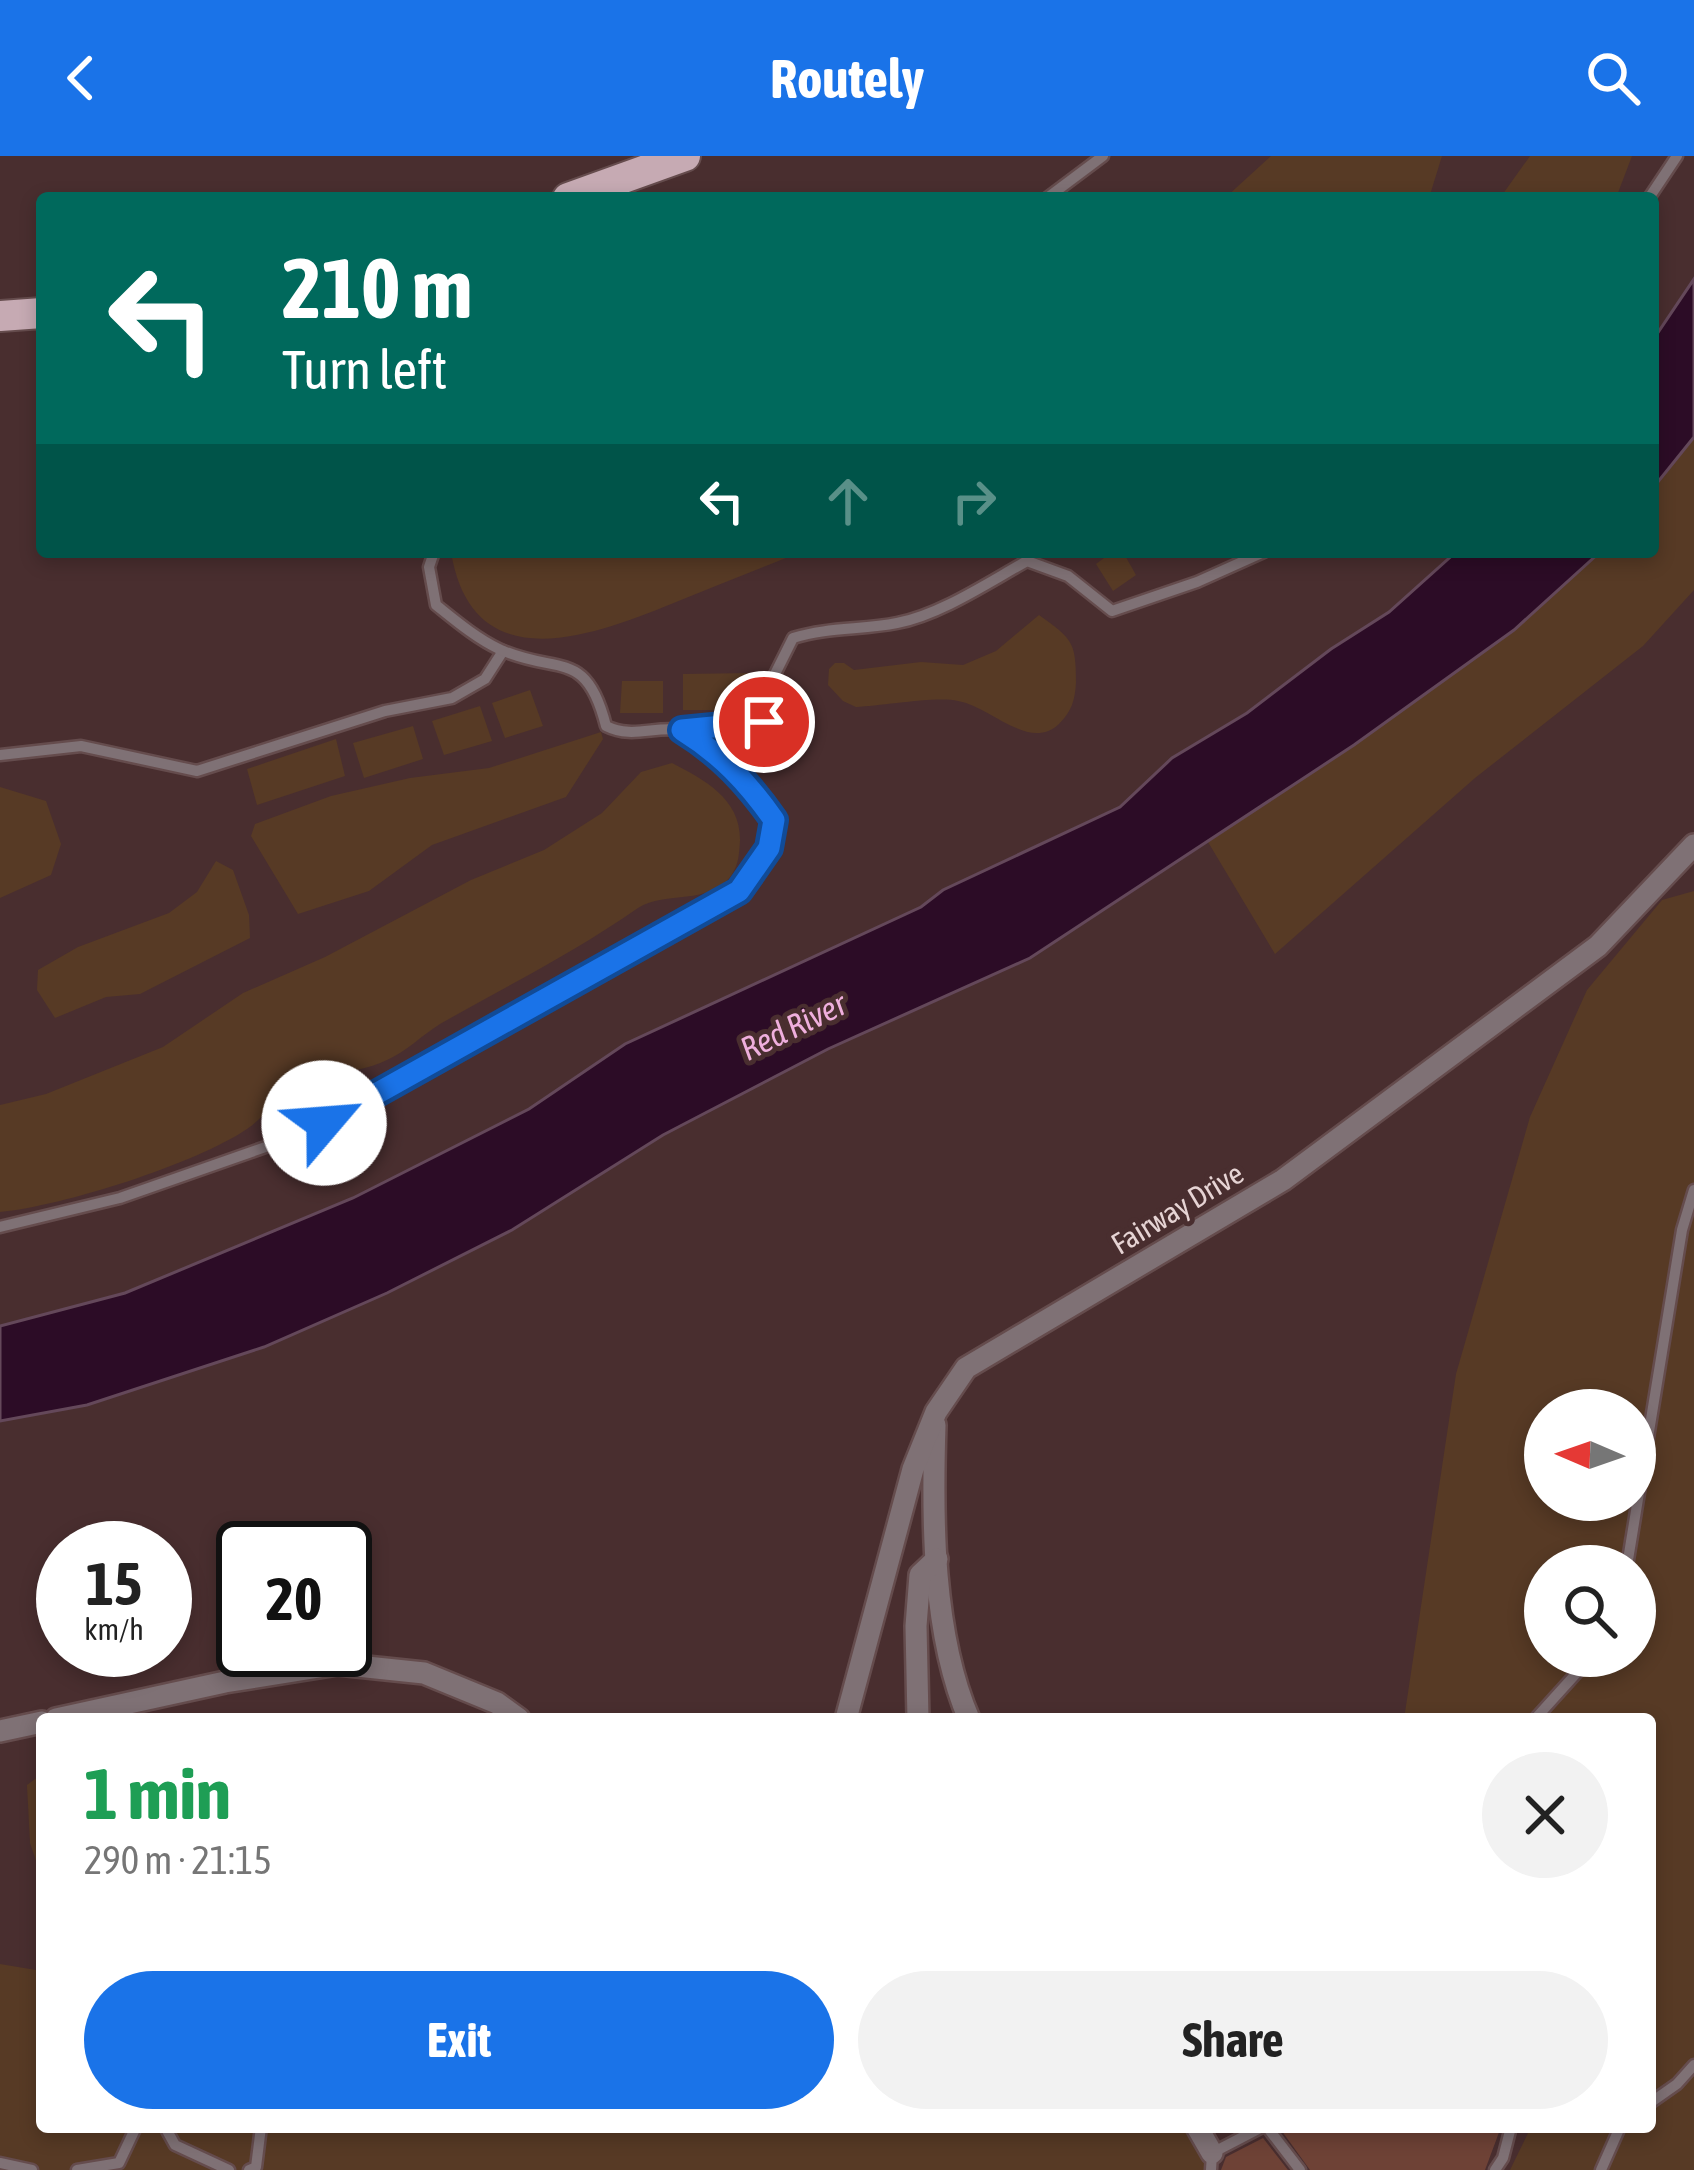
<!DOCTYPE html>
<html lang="en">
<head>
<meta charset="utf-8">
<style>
	:root { --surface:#fff; --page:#f2f2f2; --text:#222; --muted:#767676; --accent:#1a73e8 }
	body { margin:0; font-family:"Asap Condensed",sans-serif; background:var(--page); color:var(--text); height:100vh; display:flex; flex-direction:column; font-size:45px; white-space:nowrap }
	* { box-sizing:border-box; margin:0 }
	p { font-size:39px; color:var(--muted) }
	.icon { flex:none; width:66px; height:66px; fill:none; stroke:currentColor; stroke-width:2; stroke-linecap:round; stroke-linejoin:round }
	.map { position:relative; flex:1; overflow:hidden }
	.drawer { position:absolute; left:36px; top:1557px; width:1620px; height:420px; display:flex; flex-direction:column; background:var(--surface); border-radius:12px; box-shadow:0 6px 18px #0003 }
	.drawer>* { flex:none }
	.guide { position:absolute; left:36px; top:36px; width:1623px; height:366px; border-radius:12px; box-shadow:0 6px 18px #0003; background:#00695c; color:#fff; overflow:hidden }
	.needle { width:78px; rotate:272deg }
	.fabs { position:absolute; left:1524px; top:1233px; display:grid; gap:24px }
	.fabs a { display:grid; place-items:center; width:132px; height:132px; border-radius:50%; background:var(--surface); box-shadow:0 6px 18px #0003; font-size:60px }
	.speed { position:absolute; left:36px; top:1365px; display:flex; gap:24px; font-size:60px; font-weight:700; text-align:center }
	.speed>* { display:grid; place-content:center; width:156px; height:156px; border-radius:50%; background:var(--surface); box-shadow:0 6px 18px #0003; line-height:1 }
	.speed small { font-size:30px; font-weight:400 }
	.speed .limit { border:6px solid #111; border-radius:18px; background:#fff; color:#111 }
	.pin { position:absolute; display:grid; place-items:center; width:102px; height:102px; color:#fff; margin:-51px; border:6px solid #fff; border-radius:50%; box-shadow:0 3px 12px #0007 }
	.me { position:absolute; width:132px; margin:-66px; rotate:63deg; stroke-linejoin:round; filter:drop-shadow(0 0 9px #0008) }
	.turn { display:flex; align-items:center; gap:42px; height:252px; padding:0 48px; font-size:54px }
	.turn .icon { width:156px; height:156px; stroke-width:2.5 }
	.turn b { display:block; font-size:84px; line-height:102px }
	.lanes { display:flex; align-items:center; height:114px; padding:0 48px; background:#0003; justify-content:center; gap:60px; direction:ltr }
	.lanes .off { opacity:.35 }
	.round { display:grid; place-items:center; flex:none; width:126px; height:126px; border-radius:63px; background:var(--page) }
	.head { display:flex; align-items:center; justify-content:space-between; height:204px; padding:0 48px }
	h1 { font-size:72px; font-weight:700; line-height:90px; color:#1e9e55 }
	.primary-button { display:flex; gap:24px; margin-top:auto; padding:24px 48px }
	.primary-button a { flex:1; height:138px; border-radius:72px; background:var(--accent); color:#fff; font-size:48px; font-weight:700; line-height:138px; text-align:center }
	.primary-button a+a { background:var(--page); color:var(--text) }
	header { display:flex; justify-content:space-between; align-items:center; height:156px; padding:0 48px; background:var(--accent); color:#fff; font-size:54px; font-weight:700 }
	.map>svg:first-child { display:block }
	.green { fill:#573a25; fill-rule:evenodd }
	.water { fill:#2c0c26; stroke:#64485a; stroke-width:3 }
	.building { fill:#6e4236 }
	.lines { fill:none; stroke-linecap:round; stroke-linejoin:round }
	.service-casing { stroke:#654c4d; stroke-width:15 }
	.minor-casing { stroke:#654c4d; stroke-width:26 }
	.primary-casing { stroke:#654c4d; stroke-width:34 }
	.service { stroke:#7f7175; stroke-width:10 }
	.minor { stroke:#7f7175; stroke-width:21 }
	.primary { stroke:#c6aab3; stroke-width:30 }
	.route-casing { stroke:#114b97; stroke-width:30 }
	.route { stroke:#1a73e8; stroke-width:21 }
	.labels { text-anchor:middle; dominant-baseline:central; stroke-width:10; stroke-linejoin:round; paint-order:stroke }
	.street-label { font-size:30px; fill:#e6d4d4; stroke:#492e2f }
	.water-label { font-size:33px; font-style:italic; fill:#efafdd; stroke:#492e2f }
</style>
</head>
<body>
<header><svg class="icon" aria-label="back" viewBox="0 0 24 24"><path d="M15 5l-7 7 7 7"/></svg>Routely<svg class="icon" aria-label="search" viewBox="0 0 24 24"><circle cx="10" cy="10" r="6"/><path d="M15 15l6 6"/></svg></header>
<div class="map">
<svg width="1694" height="2014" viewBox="0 0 1694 2014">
	<rect width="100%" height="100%" fill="#492e2f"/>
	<g class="green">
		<path d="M1271,0H1442L1429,42H1225Z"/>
		<path d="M1530,0H1632L1616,42H1500Z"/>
		<path d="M1694,281V434L1643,490L1475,622L1275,798L1208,686L1354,589L1514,474L1600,396H1653V332Z"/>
		<path d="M451,396H801C761,412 721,428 681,444C598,478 473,529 451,396Z"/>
		<path d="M1112,396H1123L1136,419L1113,435L1096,408Z"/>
		<path d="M1039,459C1072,483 1076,485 1076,526C1075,544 1072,555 1059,568C1029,596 992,551 958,545C936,540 882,550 856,551L843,545L828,529L829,513L835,507H844L854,514L921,506L963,509L996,495Z"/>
		<path d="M754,517L753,554H683V518Z"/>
		<path d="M622,525H663V557H620Z"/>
		<path d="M530,534L543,570L505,582L492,547Z"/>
		<path d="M480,550L492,585L444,599L432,565Z"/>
		<path d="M413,570L423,603L364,622L353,587Z"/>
		<path d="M601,576L603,583L566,641L432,689L369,735L298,758L251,680L255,668L331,640L410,622L489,612Z"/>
		<path d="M336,583L345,620L257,649L247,613Z"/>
		<path d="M672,607C705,624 741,643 740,685C739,698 739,708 731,720C709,750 666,734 638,752C575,796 507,830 440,868C422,879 406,896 387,904C361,916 334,919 307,914C285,931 269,958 247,973C195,1008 63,1050 0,1056V949L46,938L163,891L243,837L325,801L471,724L544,694L602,657L641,616Z"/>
		<path d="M0,631L46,645L61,688L51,719L0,742Z"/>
		<path d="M216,705L233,714L249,759L250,782L140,838L106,841L55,862L37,834L38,814L78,791L169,757L197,736Z"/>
		<path d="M1694,735V2014H1510L1531,1971H1650V1563H1404L1456,1218L1530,961L1587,834L1662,744ZM1545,1254H1635V1344H1545ZM1545,1410H1635V1500H1545Z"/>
		<path d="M42,1618V1722L30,1687L27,1629Z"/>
		<path d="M0,1808L42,1815V1971H1197L1211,2014H0Z"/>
	</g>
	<g class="water">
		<path d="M1694,123V281L1653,332V184Z"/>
		<path d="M1456,396H1600L1514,474L1354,589L1030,802L828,893L663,979L512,1074L387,1137L264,1191L87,1249L0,1265V1170L125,1137L353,1042L529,953L625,888L921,751L943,734L1120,651L1172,602L1247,557L1331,493L1389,456Z"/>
	</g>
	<g class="building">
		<path d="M1279,1971H1501L1485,2014H1310Z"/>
		<path d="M1263,1982L1288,2014H1221L1226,2001Z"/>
	</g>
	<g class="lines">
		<defs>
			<g id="service">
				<path d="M1047,42L1103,0"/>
				<path d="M1649,42L1677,0"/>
				<path d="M686,574L764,566L770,528L793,482C828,471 862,474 897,467C940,459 989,426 1027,405L1068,420L1112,455L1197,426L1264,396"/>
				<path d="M0,599L81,590L197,615L385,555L452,542L485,523L503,495"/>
				<path d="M0,1071L120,1042L297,980L351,954L739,735L769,692L774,664C755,638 714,579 680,574C654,570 632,583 606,570C586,491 558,520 499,493C476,482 456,465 436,449L429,411L434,396"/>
				<path d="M1627,1410L1682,1074L1694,1034"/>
				<path d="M1535,1563L1592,1500"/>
				<path d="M1650,1947L1677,1928L1694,1909"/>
				<path d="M165,1971L175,1989L229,2014"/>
				<path d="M1267,1971L1300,2014"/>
				<path d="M0,2007L32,2014"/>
				<path d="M77,2014L119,2007L136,1971"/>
				<path d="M249,2014L256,2011L261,1971"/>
				<path d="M1211,2014L1212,1997L1262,1971"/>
				<path d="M1495,2014L1503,2002L1511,1971"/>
				<path d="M1601,2014L1620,1971"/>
			</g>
			<g id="minor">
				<path d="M935,1269C932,1361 932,1478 969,1563"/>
				<path d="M56,1563L225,1526L338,1508L424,1517L497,1547L519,1563"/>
				<path d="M846,1563L913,1313L936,1256L966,1212L1283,1024L1598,790L1694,689"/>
				<path d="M918,1563L916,1470L920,1419L937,1403"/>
				<path d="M0,1575L42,1566"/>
				<path d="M1197,1971L1212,1997"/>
			</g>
			<g id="primary">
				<path d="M568,42L685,0"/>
				<path d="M0,160L42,157"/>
			</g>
		</defs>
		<use href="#service" class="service-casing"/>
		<use href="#minor" class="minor-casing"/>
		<use href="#primary" class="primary-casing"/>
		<use href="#service" class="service"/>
		<use href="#minor" class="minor"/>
		<use href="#primary" class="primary"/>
	</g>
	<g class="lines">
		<defs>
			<path id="route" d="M324,967L739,735L769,692L774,664C748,627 721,598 682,574L764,566"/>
		</defs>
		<use href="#route" class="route-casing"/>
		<use href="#route" class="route"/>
	</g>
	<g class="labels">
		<g class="street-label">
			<text transform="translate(1177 1052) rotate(-31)">Fairway Drive</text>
		</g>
		<g class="water-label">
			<text transform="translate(793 870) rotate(-26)">Red River</text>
		</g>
	</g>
</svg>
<div class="fabs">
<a><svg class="needle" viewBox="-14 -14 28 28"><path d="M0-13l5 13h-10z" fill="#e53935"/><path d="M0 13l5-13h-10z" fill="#767676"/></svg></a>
<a><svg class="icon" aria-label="search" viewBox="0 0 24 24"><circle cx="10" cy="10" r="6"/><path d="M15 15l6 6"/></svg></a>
</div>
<div class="speed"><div>15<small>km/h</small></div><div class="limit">20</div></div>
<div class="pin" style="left:764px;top:566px;background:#d93025"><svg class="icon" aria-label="arrive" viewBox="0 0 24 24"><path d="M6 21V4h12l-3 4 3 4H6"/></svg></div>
<svg class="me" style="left:324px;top:967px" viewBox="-20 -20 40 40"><circle r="19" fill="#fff"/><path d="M0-13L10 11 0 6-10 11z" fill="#1a73e8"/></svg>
<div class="guide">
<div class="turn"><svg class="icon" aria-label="left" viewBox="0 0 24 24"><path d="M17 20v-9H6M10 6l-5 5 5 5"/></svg><div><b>210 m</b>Turn left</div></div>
<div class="lanes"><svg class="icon" aria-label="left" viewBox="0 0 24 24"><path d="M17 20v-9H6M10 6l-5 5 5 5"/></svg><svg class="icon off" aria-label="ahead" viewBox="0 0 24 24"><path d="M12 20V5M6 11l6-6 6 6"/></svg><svg class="icon off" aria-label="right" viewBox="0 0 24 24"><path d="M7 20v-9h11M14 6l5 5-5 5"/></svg></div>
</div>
<section class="drawer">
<div class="head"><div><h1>1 min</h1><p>290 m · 21:15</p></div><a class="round"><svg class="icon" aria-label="close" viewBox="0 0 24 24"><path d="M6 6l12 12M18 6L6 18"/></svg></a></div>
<div class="primary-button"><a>Exit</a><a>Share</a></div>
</section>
</div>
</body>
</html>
